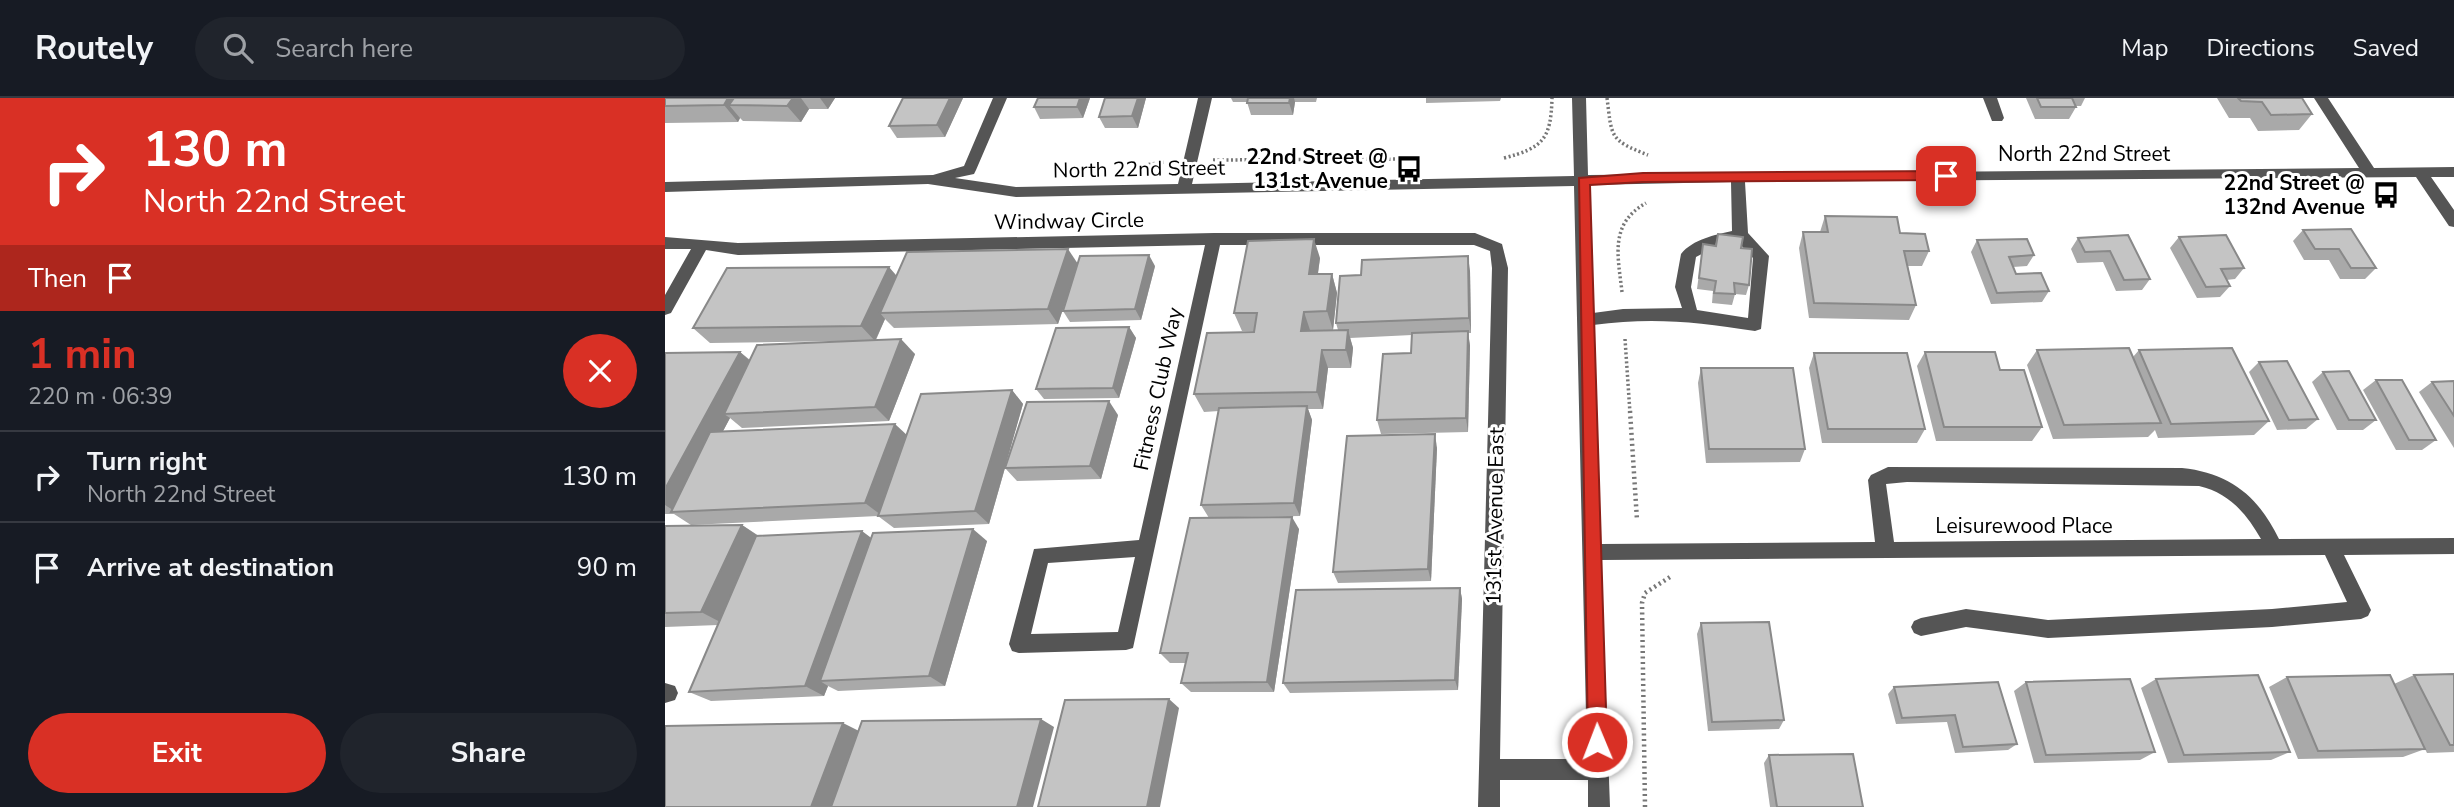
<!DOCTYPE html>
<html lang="en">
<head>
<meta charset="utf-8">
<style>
	:root { --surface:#171b24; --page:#20242c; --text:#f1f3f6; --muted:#9ea1a6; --line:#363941; --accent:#d93025 }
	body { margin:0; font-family:"Nunito Sans",sans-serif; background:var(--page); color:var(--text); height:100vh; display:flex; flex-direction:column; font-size:26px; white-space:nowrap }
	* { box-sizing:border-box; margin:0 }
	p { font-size:23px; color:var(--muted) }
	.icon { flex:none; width:38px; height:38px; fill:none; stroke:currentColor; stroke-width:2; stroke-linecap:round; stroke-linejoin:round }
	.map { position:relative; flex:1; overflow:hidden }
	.drawer { display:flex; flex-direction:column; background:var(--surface); width:665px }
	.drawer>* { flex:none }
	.top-card { background:#d93025; color:#fff; overflow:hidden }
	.pin { position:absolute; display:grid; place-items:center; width:60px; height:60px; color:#fff; margin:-30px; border-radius:14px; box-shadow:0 4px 10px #0006 }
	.me { position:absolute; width:77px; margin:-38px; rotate:359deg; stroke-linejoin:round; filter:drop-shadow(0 0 5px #0008) }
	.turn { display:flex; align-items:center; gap:24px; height:147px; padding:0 28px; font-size:32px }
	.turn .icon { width:91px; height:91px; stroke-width:2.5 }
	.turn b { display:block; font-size:49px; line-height:60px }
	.then { display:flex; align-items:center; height:66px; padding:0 28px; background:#0003; gap:14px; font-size:26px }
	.round { display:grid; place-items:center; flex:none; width:74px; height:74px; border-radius:37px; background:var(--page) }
	.head { display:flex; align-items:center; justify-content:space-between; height:119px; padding:0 28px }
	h1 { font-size:42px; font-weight:700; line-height:52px; color:var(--accent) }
	.primary-button { display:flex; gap:14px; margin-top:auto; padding:14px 28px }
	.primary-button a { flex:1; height:80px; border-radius:42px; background:var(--accent); color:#fff; font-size:28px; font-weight:700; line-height:80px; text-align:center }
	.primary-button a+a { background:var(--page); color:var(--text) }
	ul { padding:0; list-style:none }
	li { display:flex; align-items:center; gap:21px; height:91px; padding:0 28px; border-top:2px solid var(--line) }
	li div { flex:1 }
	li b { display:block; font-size:26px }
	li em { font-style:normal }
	header { display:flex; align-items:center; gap:42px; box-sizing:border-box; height:98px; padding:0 35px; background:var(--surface); border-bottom:2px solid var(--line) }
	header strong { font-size:33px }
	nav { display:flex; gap:38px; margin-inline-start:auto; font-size:24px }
	.search { width:490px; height:63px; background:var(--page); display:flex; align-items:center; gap:18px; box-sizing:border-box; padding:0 24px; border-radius:38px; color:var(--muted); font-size:26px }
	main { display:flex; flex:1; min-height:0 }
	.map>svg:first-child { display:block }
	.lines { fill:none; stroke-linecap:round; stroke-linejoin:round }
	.path-far1 { stroke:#777; stroke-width:3.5; stroke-dasharray:2 2.5; stroke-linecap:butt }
	.path { stroke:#777; stroke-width:4.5; stroke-dasharray:2 3.5; stroke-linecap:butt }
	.minor { fill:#555; fill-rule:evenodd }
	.wall { fill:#a9a9a9 }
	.shaded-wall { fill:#898989 }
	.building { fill:#c4c4c4; stroke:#898989; stroke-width:2 }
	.route { fill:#d93025; stroke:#8d1f18; stroke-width:2 }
	.labels { text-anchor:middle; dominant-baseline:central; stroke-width:6; stroke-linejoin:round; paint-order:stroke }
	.street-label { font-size:21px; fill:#000; stroke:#fff }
	.poi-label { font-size:21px; font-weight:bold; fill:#000; stroke:#fff; text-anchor:end }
</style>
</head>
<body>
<header>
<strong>Routely</strong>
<div class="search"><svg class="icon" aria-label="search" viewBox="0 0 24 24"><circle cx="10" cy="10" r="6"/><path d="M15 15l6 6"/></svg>Search here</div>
<nav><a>Map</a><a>Directions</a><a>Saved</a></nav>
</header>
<main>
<section class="drawer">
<div class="top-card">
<div class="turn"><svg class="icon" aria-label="right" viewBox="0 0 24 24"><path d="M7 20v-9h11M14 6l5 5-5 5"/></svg><div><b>130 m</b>North 22nd Street</div></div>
<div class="then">Then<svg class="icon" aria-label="arrive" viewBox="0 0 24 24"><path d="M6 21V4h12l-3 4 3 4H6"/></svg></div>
</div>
<div class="head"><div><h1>1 min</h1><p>220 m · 06:39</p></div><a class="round" style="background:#d93025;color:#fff"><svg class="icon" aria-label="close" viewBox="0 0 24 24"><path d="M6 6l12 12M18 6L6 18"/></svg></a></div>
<ul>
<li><svg class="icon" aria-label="right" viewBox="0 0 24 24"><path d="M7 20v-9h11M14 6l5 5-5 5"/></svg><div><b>Turn right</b><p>North 22nd Street</p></div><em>130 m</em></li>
<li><svg class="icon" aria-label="arrive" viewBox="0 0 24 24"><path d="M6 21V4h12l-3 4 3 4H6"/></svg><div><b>Arrive at destination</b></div><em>90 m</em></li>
</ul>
<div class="primary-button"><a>Exit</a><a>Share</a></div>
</section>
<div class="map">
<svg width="1789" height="709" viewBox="0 0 1789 709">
	<rect width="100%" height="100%" fill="#fff"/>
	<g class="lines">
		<g class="path-far1">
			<path d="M942,0C947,39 944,42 983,57"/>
			<path d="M839,60C878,50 886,41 887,0"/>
			<path d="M548,62L753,61"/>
			<path d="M479,67L501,64"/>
			<path d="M957,194C953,158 944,126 981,105"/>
			<path d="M960,241L965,315"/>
		</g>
		<g class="path">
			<path d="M965,313L972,422"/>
			<path d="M980,709L977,505L980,495L1005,479"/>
		</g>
		<g class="minor">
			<path d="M328,0H342L311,72L309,76L290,80L351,89L513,86L533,0H547L527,86L909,78L907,0H921L923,77L1694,70L1649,0H1663L1709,70L1789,69V79H1766L1789,112V129L1784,128L1751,79L1080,84L1083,135L1104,158L1096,231L1090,233C1031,224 988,219 928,227L936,446L1210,444L1203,382L1206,377L1223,369L1517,370C1565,375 1593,398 1614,441L1789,440V456L1679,457L1706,512L1703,518L1696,521L1607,529L1383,540L1301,529L1256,538L1249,535L1246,529L1249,523L1256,520L1301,511L1383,522L1607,511L1682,504L1660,457L936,462L945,709H923V682H835V709H813L827,170L825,153L809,147H555L468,550L461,552L354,555L347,553L344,546L369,451L474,442L540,147L73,157L41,152L6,215L0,217V197L26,151H0V139L73,145L549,135H810L837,146L843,170L835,661H922L909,88L351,99L263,86L0,94V84L268,77L299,68ZM1066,84L1067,133C1050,137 1028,141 1016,156L1010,189L1017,210L958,211L928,215L924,87ZM1072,143L1088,160L1083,220L1032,212L1026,189L1031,159L1050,149ZM1242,384L1534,388C1564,395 1581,415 1596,441L1229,444L1221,386ZM470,459L453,534L366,536L383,465Z"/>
			<path d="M1318,0H1332L1339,20L1337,23H1327Z"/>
			<path d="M0,585L10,588L13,595L10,602L0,605Z"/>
		</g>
	</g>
	<g class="wall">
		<path d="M0,0H170L163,11H144L136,24L78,23L75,20L73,24L0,25Z"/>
		<path d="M298,0L280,39L232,40L224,28Z"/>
		<path d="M373,0H425L418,20L375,21L369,9Z"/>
		<path d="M440,0H481L473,30H440L434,19Z"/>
		<path d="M566,0H652L651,4H630L628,17H586L582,4H568Z"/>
		<path d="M761,0H836L835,3L761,5Z"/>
		<path d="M1361,0H1420L1416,8H1410L1411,9L1404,21H1370Z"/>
		<path d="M1552,0H1637L1647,16L1634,32L1593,33L1585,20H1564Z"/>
		<path d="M1160,118L1235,135L1264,153L1257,168H1243L1251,207L1244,222L1144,220L1134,150L1138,134H1155Z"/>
		<path d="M1638,132L1711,170L1700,181H1675L1664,162H1639L1628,143Z"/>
		<path d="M1053,136L1076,150L1084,187L1081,197L1070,196L1067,207L1047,205L1048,193L1032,191L1038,146L1050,148Z"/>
		<path d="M1463,137L1485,181L1477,192L1451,193L1438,164L1412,165L1406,151L1413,140Z"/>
		<path d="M1514,139L1579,170L1570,181L1561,182L1565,188L1555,199L1532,200L1505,150Z"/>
		<path d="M1312,142L1369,157L1362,168L1348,169L1351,176L1384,193L1377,204L1326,206L1306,154Z"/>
		<path d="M655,160L653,176H667L672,195L668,232L645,233L673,232L671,225L805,173L806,235H803L805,248L803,334L716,336L712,322L746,255L747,237L685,240L688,250L686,270H663L658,311H643L647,322L635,418L571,419L634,431L609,594H526L516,585L521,565H505L495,555L544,420L536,407L554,313L539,314L529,296L589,234L577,233L569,215Z"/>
		<path d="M413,166L393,226L229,230L220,221L211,242L250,256L224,323L77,330L65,320L58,333L242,337L347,292L358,306L340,367L453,317L436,381L352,383L340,370L324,426L229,430L213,418L26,427L9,416H0V255L75,254L85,262L176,243L45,245L28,230L232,178Z"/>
		<path d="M490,168L476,222L405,224L398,213Z"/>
		<path d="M464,229L471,240L454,300L379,301L371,291Z"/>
		<path d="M1372,252L1468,259L1474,252L1604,323L1589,337L1493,340L1490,332L1483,339L1388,341L1362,267Z"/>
		<path d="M1260,254L1335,272L1377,329L1367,343H1271L1252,268Z"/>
		<path d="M1149,255L1260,331L1252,345H1157L1144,270Z"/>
		<path d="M1594,264L1653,321L1641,331L1612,332L1584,274Z"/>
		<path d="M1036,270L1140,351L1135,364L1041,365L1033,285Z"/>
		<path d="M1658,274L1711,322L1698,332H1672L1647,284Z"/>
		<path d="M1711,282L1771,342L1757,352H1731L1698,292Z"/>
		<path d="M1789,283V350L1754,294L1767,284Z"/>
		<path d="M772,350L766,483L673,485L668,474Z"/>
		<path d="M77,427L94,438L322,443L280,588L173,593L163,588L159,598L46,603L24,594L53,527L0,529V428Z"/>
		<path d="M795,490L797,501L793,592L625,595L618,585Z"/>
		<path d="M1036,525L1119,622L1114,631L1043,633L1032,536Z"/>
		<path d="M1789,576V654L1762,655L1760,651L1738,659L1633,661L1604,589L1622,579L1729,586L1749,577Z"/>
		<path d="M1491,581L1625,654L1606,662L1503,665L1476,590Z"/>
		<path d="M1361,584L1490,654L1475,662L1369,665L1349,593Z"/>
		<path d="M1229,589L1352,646L1343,652L1290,655L1282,624L1231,626L1223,596Z"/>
		<path d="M1104,657L1198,709H1105L1099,665Z"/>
	</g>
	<g class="shaded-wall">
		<path d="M63,0H88L64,7L75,20L73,24L59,7Z"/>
		<path d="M128,0H136L144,11L136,24L122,8Z"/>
		<path d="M155,0H170L163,11Z"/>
		<path d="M285,0H298L280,39L272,27Z"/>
		<path d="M415,0H425L418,20L412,9Z"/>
		<path d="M473,0H481L473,30L467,18Z"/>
		<path d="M625,0H629L630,4L628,17L624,5Z"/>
		<path d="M649,141L655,160L650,195L644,176Z"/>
		<path d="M403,151L413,166L393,226L383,211Z"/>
		<path d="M484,157L490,168L476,222L470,211Z"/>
		<path d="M803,158L805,173L806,235L804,220Z"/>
		<path d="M224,169L237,184L215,215L220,221L210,243L196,228Z"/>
		<path d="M667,176L672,195L668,232L662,213Z"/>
		<path d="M639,214L645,232L642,251L636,233Z"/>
		<path d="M464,229L471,240L454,300L448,290Z"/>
		<path d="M683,232L688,250L686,270L681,252Z"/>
		<path d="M803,233L805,248L803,334L801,320Z"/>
		<path d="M236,241L250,256L224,323L210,309Z"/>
		<path d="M657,252L663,270L658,311L652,294Z"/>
		<path d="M75,254L92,269L59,316L65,320L15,414H11L0,407V391Z"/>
		<path d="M347,292L358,306L324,426L310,413Z"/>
		<path d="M444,303L453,317L436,381L425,368Z"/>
		<path d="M642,308L647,322L635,418L629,405Z"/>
		<path d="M230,326L244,339L216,417L200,405Z"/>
		<path d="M770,336L772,350L766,483L763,471Z"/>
		<path d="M627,419L634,431L609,594L602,584Z"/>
		<path d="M77,427L99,442L61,527L36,514Z"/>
		<path d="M308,431L322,443L280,588L264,578Z"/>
		<path d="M197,433L213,445L155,583L163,588L159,598L140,588Z"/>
		<path d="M795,490L797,501L793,592L790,582Z"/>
		<path d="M504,601L514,610L495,709H482Z"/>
		<path d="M376,621L389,629L368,709H352Z"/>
		<path d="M178,625L196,634L169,709H146Z"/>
	</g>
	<g class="building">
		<path d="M0,0H63L59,7L0,8Z"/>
		<path d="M69,0H128L122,8L64,7Z"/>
		<path d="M238,0H285L272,27L224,28Z"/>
		<path d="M373,0H415L412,9H369Z"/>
		<path d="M440,0H473L467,18L434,19Z"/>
		<path d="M583,0H625L624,5H582Z"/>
		<path d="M1372,0H1407L1411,9H1376Z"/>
		<path d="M1573,0H1637L1647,16L1606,17L1597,4L1576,3Z"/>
		<path d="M1160,118L1232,119L1235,135L1260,136L1264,153H1239L1251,207L1149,205L1138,134H1163Z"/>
		<path d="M1686,131L1711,170H1686L1674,151H1650L1638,132Z"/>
		<path d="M1053,136L1078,139L1076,150L1087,151L1084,187L1069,185L1070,196L1049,195L1051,183L1034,180L1038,146L1051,148Z"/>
		<path d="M1463,137L1485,181L1459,182L1445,153L1420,154L1413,140Z"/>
		<path d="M1561,137L1579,170L1556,171L1565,188L1541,189L1514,139Z"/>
		<path d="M649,141L644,176H667L662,213L639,214L636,233L683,232L681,252H657L652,294L529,296L542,235L589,234L592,215H569L583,143Z"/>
		<path d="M1362,141L1369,157L1344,159L1351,176L1376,175L1384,193L1332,195L1312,142Z"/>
		<path d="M403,151L383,211L215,215L242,154Z"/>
		<path d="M484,157L470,211L398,213L415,158Z"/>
		<path d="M803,158L804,220L671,225L675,178L696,177L697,162Z"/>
		<path d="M224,169L196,228L28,230L62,170Z"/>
		<path d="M464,229L448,290L371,291L391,230Z"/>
		<path d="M803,233L801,320L712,322L718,256L746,255L747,235Z"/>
		<path d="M236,241L210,309L59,316L92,247Z"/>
		<path d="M1464,250L1496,325L1399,327L1372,252Z"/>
		<path d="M1567,250L1604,323L1506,326L1474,252Z"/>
		<path d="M75,254L0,391V255Z"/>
		<path d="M1260,254H1330L1335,272H1359L1377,329H1279Z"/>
		<path d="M1149,255H1242L1260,331H1163Z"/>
		<path d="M1622,263L1653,321L1624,322L1594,264Z"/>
		<path d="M1036,270H1128L1140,351H1044Z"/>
		<path d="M1684,273L1711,322H1684L1658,274Z"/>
		<path d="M1711,282H1737L1771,342H1744Z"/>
		<path d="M1789,283V318L1767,284Z"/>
		<path d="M347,292L310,413L213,418L256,296Z"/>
		<path d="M444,303L425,368L340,370L362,304Z"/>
		<path d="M642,308L629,405L536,407L554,310Z"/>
		<path d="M230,326L200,405L6,414L45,334Z"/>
		<path d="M770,336L763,471L668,474L682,338Z"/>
		<path d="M627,419L602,584L516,585L523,555H495L525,420Z"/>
		<path d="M77,427L36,514L0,515V428Z"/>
		<path d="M308,431L264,578L155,583L208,435Z"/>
		<path d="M197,433L140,588L24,594L91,438Z"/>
		<path d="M795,490L790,582L618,585L631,492Z"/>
		<path d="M1104,524L1119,622L1047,624L1036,525Z"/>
		<path d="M1789,576V647H1785L1749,577Z"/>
		<path d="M1593,577L1625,654L1519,657L1491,581Z"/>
		<path d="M1725,577L1760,651L1653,653L1622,579Z"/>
		<path d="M1465,581L1490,654L1381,657L1361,584Z"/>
		<path d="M1333,584L1352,646L1298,649L1290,617L1237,620L1229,589Z"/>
		<path d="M504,601L482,709H373L400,602Z"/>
		<path d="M376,621L352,709H166L197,623Z"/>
		<path d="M178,625L146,709H0V628Z"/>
		<path d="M1188,656L1198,709H1112L1104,657Z"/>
	</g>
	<path class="route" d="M1281,73L1287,78L1281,82L978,84L925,87L942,644L939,651L932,654L926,651L923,644L914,80L978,75Z"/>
	<defs>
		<symbol id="bus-bare" viewBox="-9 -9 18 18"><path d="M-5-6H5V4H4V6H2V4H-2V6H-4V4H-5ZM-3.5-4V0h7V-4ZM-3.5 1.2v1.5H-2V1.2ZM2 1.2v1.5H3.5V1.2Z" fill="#000" stroke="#fff" stroke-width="2.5" paint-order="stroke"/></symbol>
	</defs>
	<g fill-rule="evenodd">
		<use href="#bus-bare" x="725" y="52" width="38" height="38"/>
		<use href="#bus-bare" x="1702" y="78" width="38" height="38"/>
	</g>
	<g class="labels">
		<g class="street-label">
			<text x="1419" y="56">North 22nd Street</text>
			<text transform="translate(474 71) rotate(-1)">North 22nd Street</text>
			<text transform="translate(404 123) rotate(-1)">Windway Circle</text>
			<text transform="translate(493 291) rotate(-78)">Fitness Club Way</text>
			<text transform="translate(830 418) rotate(-89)">131st Avenue East</text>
			<text x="1359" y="428">Leisurewood Place</text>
		</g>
		<g class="poi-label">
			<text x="723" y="59">22nd Street @<tspan x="723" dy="24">131st Avenue</tspan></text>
			<text x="1700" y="85">22nd Street @<tspan x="1700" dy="24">132nd Avenue</tspan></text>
		</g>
	</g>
</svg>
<div class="pin" style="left:1281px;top:78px;background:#d93025"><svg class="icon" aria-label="arrive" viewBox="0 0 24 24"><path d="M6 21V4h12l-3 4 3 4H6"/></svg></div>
<svg class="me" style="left:932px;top:644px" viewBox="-20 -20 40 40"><circle r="17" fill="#d93025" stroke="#fff" stroke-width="3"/><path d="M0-11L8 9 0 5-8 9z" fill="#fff"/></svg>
</div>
</main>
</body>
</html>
